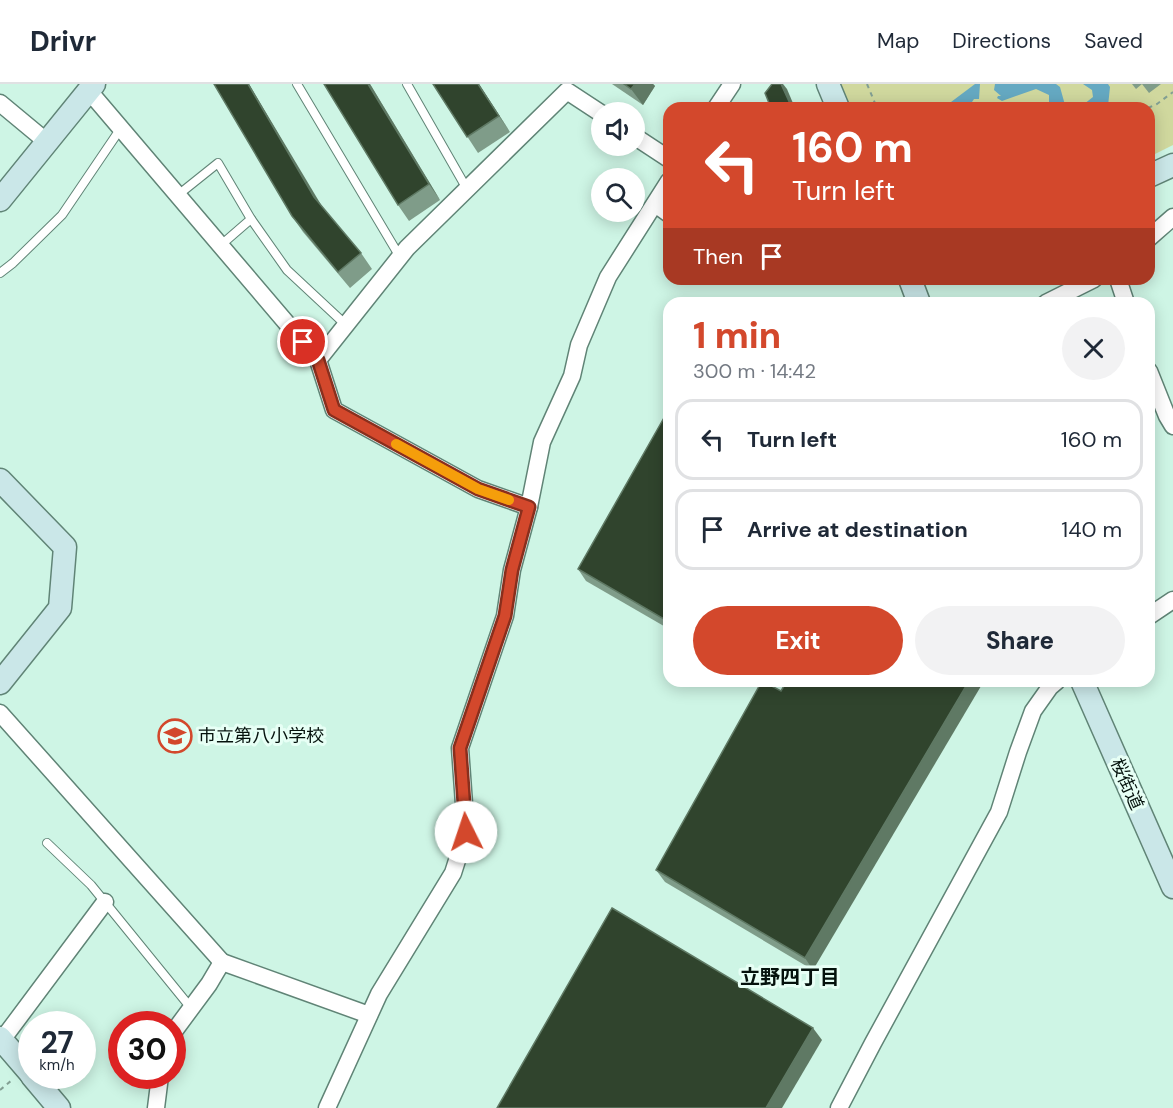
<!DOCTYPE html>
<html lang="en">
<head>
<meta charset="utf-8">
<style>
	:root { --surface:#fff; --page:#f2f2f3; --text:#1f2937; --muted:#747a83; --line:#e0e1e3; --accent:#d3482c }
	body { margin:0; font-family:"DM Sans","Noto Sans JP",sans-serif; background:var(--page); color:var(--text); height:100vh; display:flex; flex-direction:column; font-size:22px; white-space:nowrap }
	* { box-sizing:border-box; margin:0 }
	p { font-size:20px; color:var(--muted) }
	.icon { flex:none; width:33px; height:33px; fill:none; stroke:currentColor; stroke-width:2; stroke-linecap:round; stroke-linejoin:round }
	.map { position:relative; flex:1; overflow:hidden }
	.sheet { position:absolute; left:663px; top:213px; width:492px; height:390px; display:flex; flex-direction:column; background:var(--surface); border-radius:18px; box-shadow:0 3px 15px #0003 }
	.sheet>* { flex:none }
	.top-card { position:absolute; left:663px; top:18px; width:492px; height:183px; border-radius:18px; box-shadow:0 3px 15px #0003; background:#d3482c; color:#fff; overflow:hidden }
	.fabs { position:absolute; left:591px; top:18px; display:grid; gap:12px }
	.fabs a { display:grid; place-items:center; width:54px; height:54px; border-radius:50%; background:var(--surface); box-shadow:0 3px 15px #0003; font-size:30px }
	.speed { position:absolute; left:18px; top:927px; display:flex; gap:12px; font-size:30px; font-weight:700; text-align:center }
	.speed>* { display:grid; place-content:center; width:78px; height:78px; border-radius:50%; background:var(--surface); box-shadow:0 3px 15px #0003; line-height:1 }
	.speed small { font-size:15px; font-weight:400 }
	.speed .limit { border:9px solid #d22; background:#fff; color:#111 }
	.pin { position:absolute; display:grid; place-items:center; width:51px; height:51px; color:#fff; margin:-26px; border:3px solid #fff; border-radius:50%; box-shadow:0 2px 6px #0007 }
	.me { position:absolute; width:66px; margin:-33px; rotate:356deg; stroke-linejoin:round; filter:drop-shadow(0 0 4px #0008) }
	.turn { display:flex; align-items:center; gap:21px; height:126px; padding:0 30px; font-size:27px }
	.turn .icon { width:78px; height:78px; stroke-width:2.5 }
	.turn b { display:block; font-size:42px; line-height:51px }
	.then { display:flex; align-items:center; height:57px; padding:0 30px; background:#0003; gap:12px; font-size:22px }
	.round { display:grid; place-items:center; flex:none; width:63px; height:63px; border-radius:32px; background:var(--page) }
	.summary { display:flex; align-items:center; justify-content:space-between; height:102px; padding:0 30px }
	h1 { font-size:36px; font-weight:800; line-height:45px; color:var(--accent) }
	.primary-button { display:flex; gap:12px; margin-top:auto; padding:12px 30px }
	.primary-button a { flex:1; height:69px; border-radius:36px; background:var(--accent); color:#fff; font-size:24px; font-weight:800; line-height:69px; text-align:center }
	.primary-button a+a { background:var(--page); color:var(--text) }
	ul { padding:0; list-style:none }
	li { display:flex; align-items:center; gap:18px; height:81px; margin:0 12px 9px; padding:0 18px; border:3px solid var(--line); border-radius:18px }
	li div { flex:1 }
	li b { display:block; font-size:22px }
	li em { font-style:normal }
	header { display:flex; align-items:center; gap:36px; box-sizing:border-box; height:84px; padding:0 30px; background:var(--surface); border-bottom:2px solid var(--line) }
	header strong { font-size:28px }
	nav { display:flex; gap:33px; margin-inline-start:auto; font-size:21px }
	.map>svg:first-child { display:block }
	.green { fill:#d0d89e }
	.water { fill:#65a9c2 }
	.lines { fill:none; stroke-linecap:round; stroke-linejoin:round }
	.lane-casing { stroke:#608476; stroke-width:10 }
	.street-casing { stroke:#608476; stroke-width:19 }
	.secondary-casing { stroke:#608476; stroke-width:25 }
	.path { stroke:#829f93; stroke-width:2; stroke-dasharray:4.5 4.5; stroke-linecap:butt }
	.lane { stroke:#fff; stroke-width:8 }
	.street { stroke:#fff; stroke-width:16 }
	.secondary { stroke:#cae7e8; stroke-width:22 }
	.wall { fill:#7f9c89 }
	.shaded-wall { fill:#5f7964 }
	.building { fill:#30442d; stroke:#5f7964; stroke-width:1.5 }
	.route-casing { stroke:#892f1d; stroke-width:15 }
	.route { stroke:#d3482c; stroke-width:10 }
	.slow { stroke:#f59e0b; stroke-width:10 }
	.labels { text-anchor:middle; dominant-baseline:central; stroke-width:6; stroke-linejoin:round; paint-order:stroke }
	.poi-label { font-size:18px; fill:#04110c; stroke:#e7fff5; text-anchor:start }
	.street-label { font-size:18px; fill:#04110c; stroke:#e7fff5 }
	.neighbourhood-label { font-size:20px; font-weight:bold; fill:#04110c; stroke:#e7fff5 }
</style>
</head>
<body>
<header>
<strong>Drivr</strong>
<nav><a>Map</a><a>Directions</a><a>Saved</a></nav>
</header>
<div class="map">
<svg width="1173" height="1024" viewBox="0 0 1173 1024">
	<rect width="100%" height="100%" fill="#cef5e5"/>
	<path class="green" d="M840,0H1173V61L1149,73V24H850Z"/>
	<g class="water">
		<path d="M975,0H980L979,15H974L970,21L972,24H955L951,18Z"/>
		<path d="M995,0H1056L1060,3L1065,21L1075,24H1049V11L1036,5L1002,17L997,14L998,12H1001L994,6Z"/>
		<path d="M1083,0H1108L1110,3L1108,22L1105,24L1103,22L1104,20L1099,24H1076H1079L1093,13L1092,6Z"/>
	</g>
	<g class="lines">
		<defs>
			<g id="lane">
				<path d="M297,0L400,173"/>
				<path d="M407,0L467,105"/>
				<path d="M178,111L218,79L251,135L287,186L346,241"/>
				<path d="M221,161L251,135"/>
				<path d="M0,189L13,179L62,131L121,44"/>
				<path d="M47,759L91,801L191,924"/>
			</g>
			<g id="street">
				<path d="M89,7L318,276L334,326L478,405L529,423"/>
				<path d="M0,19L47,58"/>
				<path d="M716,24L732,0"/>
				<path d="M634,52L669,75"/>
				<path d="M655,120L669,130"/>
				<path d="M1149,154L1173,133"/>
				<path d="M1118,195L1126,219"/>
				<path d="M1046,219L1094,195"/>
				<path d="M318,276L407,164L567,7L602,30"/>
				<path d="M1149,287L1167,332L1173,342"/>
				<path d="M1149,532L1173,516"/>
				<path d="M0,629L222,878L209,900L172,950"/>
				<path d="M222,878L369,931"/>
				<path d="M2,956L105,818"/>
				<path d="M156,1024L160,992"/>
				<path d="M327,1024L379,910L453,789L466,748L460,664L505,532L512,486L529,423L542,358L572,292L579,261L608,193L669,97"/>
				<path d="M839,1024L873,959L999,728L1018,668L1033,627L1050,603L1057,597"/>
			</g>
			<g id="secondary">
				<path d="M828,0L838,24"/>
				<path d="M1149,92L1173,81"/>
				<path d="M0,116L94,0"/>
				<path d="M910,195L919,219"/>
				<path d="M0,396L65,463L60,524L0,599"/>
				<path d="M1082,597L1173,803"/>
				<path d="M0,954L32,991"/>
				<path d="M32,992L59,1024"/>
			</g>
		</defs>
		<use href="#lane" class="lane-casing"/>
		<use href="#street" class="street-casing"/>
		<use href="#secondary" class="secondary-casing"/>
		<g class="path">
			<path d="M867,0L877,24"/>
			<path d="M1148,24L1157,20L1173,8"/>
			<path d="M0,1006L12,996"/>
		</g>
		<use href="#lane" class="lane"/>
		<use href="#street" class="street"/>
		<use href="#secondary" class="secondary"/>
	</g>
	<g class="wall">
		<path d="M214,0H249L320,121L361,169L372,185L350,204L303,148L292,132Z"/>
		<path d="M370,0L440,116L409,137L398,121Z"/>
		<path d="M433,0H479L510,48L478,69Z"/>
		<path d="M612,0H653L655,2L643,21Z"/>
		<path d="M1132,0H1161L1149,9L1142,0L1136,5Z"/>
		<path d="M669,325V545L586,497L578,485Z"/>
		<path d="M762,597L813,886L665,798L656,786Z"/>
	</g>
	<g class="shaded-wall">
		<path d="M248,0H249L326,129L314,113Z"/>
		<path d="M368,0H370L440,116L429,100Z"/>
		<path d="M478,0H479L510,48L499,32Z"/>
		<path d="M635,0H653L655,2L643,21L631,5Z"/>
		<path d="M781,0H783L787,5L795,24H792Z"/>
		<path d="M969,597H984L813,886L805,874Z"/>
		<path d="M813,944L822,956L782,1024H766Z"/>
	</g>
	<g class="building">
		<path d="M214,0H248L314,113L361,169L338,188L292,132Z"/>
		<path d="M324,0H368L429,100L398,121Z"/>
		<path d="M433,0H478L499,32L467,53Z"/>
		<path d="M624,0H635L631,5Z"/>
		<path d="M772,0H781L792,24H771L765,9Z"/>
		<path d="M669,325V538L578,485Z"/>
		<path d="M762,597L781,607L787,597H969L805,874L656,786Z"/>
		<path d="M612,824L813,944L766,1024H497Z"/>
	</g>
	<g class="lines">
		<defs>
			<path id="route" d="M303,258L318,276L334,326L478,405L529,423L512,486L505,532L460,664L466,748"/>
		</defs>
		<use href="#route" class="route-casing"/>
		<use href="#route" class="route"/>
		<path class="slow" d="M396,360L478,405L509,416"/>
	</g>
	<defs>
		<symbol id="school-ring" viewBox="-11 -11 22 22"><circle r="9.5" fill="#e7fff5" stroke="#d3482c" stroke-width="1.5"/><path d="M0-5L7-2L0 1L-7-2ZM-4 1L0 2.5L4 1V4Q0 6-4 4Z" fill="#d3482c"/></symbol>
	</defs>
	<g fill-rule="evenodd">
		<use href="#school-ring" x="156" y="633" width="38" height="38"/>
	</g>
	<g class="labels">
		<g class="poi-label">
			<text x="198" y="652">市立第八小学校</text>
		</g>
		<g class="street-label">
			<text transform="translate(1127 700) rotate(66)">桜街道</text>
		</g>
		<g class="neighbourhood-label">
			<text x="790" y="893">立野四丁目</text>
		</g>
	</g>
</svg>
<div class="fabs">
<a><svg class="icon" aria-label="sound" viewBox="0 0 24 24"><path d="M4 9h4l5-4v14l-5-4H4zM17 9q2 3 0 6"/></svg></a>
<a><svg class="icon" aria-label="search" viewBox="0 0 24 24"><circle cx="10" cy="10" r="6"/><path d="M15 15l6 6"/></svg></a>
</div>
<div class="speed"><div>27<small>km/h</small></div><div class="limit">30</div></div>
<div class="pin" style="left:303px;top:258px;background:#d93025"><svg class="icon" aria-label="arrive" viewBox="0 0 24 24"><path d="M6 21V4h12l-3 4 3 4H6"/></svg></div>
<svg class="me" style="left:466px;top:748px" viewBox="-20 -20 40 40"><circle r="19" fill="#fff"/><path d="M0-13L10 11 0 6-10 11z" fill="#d3482c"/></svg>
<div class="top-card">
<div class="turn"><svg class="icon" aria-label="left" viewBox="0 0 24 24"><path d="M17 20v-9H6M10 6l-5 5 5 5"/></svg><div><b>160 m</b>Turn left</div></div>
<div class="then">Then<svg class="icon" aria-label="arrive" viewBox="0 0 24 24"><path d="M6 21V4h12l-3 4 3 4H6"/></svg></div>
</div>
<section class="sheet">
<div class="summary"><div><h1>1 min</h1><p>300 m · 14:42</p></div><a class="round"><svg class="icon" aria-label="close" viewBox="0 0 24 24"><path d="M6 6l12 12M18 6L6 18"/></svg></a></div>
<ul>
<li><svg class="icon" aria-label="left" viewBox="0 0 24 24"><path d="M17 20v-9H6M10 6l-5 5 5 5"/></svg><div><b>Turn left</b></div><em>160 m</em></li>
<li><svg class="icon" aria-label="arrive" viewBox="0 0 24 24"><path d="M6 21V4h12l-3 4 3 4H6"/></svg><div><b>Arrive at destination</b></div><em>140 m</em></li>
</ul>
<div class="primary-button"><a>Exit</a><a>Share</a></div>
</section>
</div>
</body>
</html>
